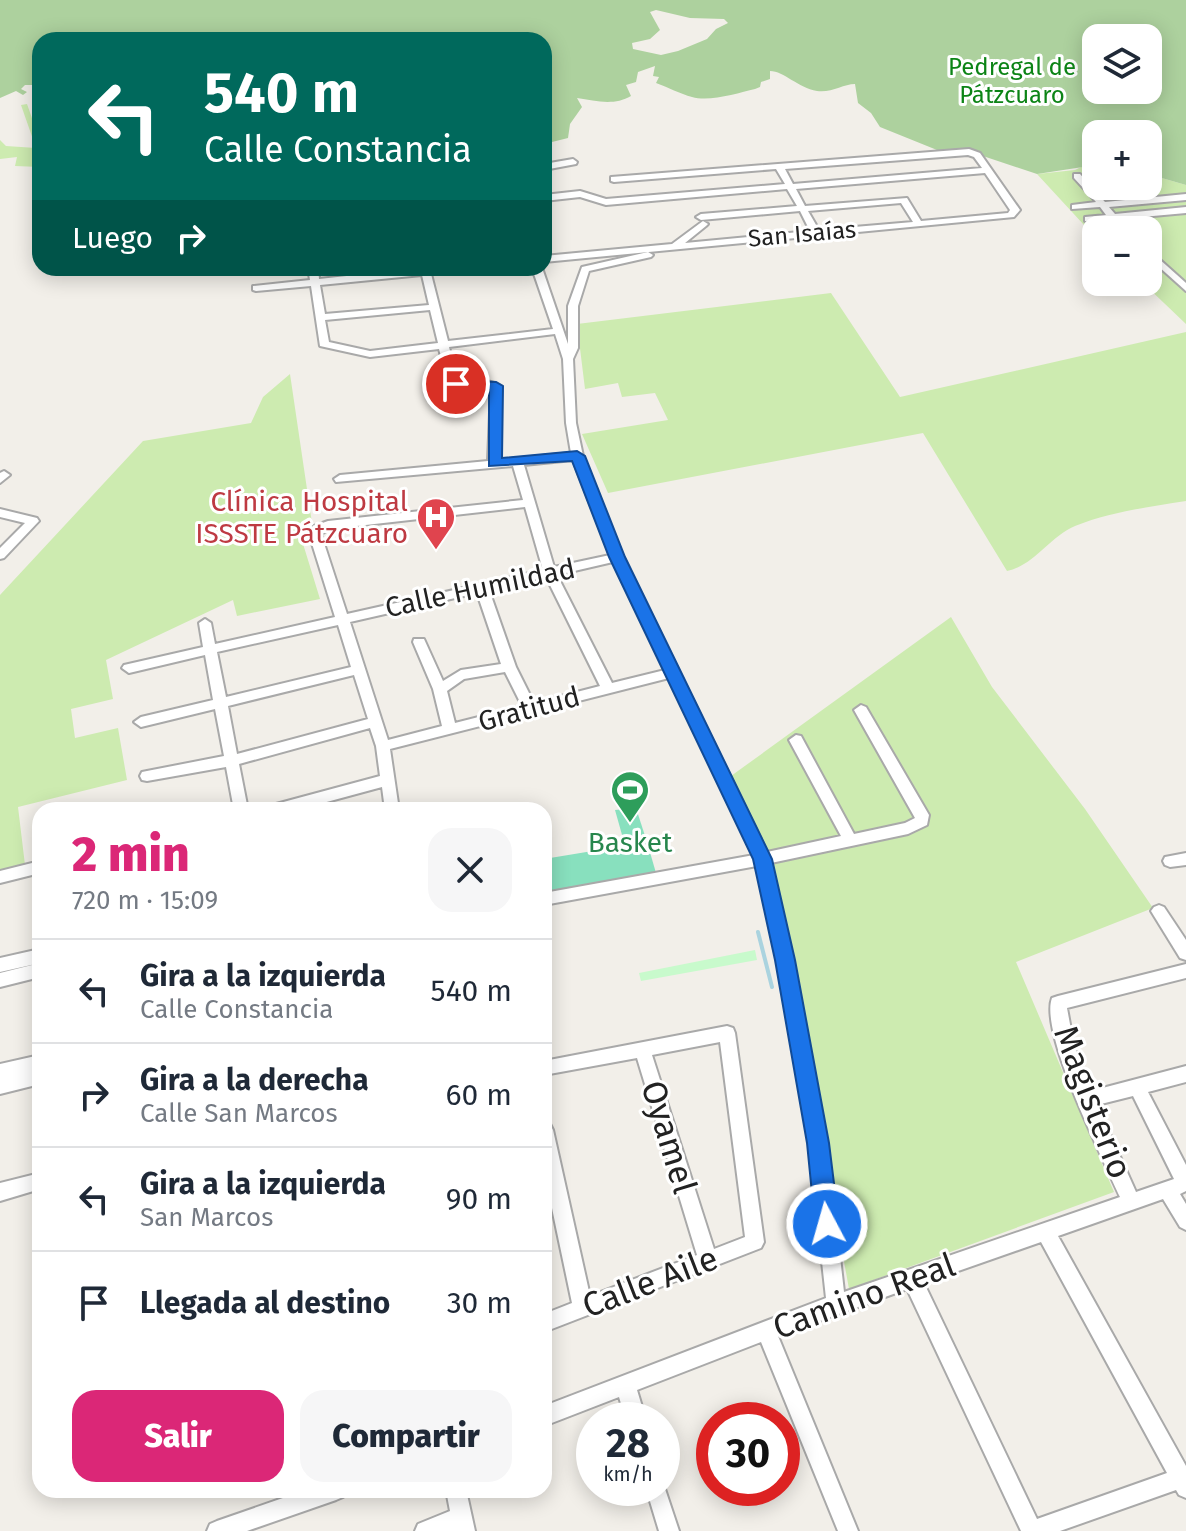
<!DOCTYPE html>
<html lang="es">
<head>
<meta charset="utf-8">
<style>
	:root { --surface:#fff; --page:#f6f6f7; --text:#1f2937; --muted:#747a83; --line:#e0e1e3; --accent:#db2777 }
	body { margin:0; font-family:"Fira Sans",sans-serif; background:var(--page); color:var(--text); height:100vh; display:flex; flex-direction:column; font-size:30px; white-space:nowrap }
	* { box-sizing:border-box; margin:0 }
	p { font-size:26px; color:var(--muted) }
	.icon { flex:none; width:44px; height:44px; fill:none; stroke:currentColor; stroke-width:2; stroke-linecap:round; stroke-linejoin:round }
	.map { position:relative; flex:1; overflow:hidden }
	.drawer { position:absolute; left:32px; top:802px; width:520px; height:696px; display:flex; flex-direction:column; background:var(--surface); border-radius:24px; box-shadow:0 4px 20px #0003 }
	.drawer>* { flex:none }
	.guide { position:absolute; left:32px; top:32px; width:520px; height:244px; border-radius:24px; box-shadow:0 4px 20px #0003; background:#00695c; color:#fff; overflow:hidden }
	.controls { position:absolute; left:1082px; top:24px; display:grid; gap:16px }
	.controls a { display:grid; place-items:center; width:80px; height:80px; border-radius:16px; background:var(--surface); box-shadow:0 4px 20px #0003; font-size:40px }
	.speed { position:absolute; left:576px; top:1402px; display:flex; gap:16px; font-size:40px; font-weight:700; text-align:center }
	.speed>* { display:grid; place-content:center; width:104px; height:104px; border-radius:50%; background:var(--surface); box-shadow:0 4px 20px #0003; line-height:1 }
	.speed small { font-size:20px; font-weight:400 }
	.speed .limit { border:12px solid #d22; background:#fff; color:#111 }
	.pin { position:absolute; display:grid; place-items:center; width:68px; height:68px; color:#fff; margin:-34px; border:4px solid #fff; border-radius:50%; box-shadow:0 2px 8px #0007 }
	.me { position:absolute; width:88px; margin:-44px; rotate:354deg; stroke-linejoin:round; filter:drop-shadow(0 0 6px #0008) }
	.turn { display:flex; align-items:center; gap:28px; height:168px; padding:0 40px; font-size:36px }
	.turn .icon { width:104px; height:104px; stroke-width:2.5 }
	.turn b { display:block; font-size:56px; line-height:68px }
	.then { display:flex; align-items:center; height:76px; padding:0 40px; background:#0003; gap:16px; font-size:30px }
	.round { display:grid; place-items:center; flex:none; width:84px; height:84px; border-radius:24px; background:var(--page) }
	.headline { display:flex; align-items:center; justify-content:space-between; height:136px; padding:0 40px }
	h1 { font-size:48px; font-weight:800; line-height:60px; color:var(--accent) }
	.primary-button { display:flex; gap:16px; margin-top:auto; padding:16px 40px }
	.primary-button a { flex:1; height:92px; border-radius:24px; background:var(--accent); color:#fff; font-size:32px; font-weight:800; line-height:92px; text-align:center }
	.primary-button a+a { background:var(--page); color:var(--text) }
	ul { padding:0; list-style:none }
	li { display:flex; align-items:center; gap:24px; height:104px; padding:0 40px; border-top:2px solid var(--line) }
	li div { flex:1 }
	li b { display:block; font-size:30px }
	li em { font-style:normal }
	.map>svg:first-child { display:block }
	.grass { fill:#cdebb0 }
	.forest { fill:#add19e; fill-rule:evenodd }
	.park { fill:#c8facc }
	.pitch { fill:#88e0be }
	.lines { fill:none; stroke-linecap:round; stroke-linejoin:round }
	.stream { stroke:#aad3df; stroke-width:4 }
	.minor-casing { stroke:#a9a9a9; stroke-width:4 }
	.minor { fill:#fff; fill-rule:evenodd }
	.route { fill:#1a73e8; stroke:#114b97; stroke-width:2 }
	.labels { text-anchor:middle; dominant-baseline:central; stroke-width:6; stroke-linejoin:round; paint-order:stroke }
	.far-park-label { font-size:24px; fill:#0c8416; stroke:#fff }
	.far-street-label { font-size:24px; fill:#222; stroke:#fff }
	.health-label { font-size:28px; fill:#be3a42; stroke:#fff; text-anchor:end }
	.street-label { font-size:28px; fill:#222; stroke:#fff }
	.leisure-label { font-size:28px; fill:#27864d; stroke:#fff }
	.near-street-label { font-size:34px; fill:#222; stroke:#fff }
</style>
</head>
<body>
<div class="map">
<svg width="1186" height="1531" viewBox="0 0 1186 1531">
	<rect width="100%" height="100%" fill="#f2efe9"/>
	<g class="grass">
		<path d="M27,104L40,141V167L15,166L17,157L0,159V140L6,146L36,148L21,105Z"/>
		<path d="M1085,165H1096V186H1148V174L1186,185V324L1142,282H1148V230H1096V238L1037,174L1075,170Z"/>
		<path d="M831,293L900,397L1186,332V501C1149,507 1110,512 1075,526C1049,537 1035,565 1007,571L923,433L608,493L582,434L668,420L655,393L622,397L618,383L585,389L577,324Z"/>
		<path d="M290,374L312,523L300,534L320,599L237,616L233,600L106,660L113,699L71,709L75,738L118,728L127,780L18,807L25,865L0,871V595L143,441L251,423L263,397Z"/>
		<path d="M951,617L992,687L1085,809L1153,908L1016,962L1114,1192L849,1289L773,867L731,776Z"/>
	</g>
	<path class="forest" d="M0,0H1186V185L1148,174V134H1096V165L1037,174L965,150H937L880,127L871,113L858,103L855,84C843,84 832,93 817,91C798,88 784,71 770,71V79L761,82L760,87L755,89C738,93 710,102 692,97C680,94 668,87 656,83L659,77L653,76L655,66L638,72L636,82L626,85L631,96C614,106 596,101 577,98L582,107L570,124L568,138L544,144V40H40V85H25L21,89L27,92L23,95L16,91L0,98ZM656,10L690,18L724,19L728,23L716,29L707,39L678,51L661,55L633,49L632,43L650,39L660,30L650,12ZM1096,38H1148V90H1096Z"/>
	<path class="park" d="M755,950L757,960L641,981L639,973Z"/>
	<g class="pitch">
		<path d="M636,808L646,839L624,842L615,810Z"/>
		<path d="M647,842L656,873L544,892V859Z"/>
	</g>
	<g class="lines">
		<path class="stream" d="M758,932L772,987"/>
		<defs>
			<g id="minor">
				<path d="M969,149L980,153L1020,210L1014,217L544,262V256L672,244L703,221L708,224L706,226L685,243L810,231L800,211L701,220L696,217L701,214L797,206L787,189L606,205L580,197L544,201V195L580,191L606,199L785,184L776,169L614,182L611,181V177ZM968,155L974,157L982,168L793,184L785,169ZM985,173L1010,210L1008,213L921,221L907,198L805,206L796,189ZM901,203L913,222L819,230L808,211Z"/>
				<path d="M573,159L577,162L576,164L544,170V164Z"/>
				<path d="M1074,174H1080L1105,202L1186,194V200L1109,207L1115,214L1186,207V213L1120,219L1130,230H1120L1111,220L1085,221V217L1106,215L1100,207L1072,209V205L1096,202L1074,178Z"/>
				<path d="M1148,249L1186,283V291L1148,257Z"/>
				<path d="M648,252L653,255L651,257L589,271L578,306V348L573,359L576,423L583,456L623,557L767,852L841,836L789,740L796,735L801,736L854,834L905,823L915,818L854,710L861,705L866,707L929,815L927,825L908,834L771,863L793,960L827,1143L844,1292L1120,1197C1104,1161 1039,1032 1052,998L1058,996L1186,964V978L1067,1008L1074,1046L1091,1091L1186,1066V1082L1148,1092L1186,1165V1191L1180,1194L1186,1204V1230L1180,1227L1163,1199L1058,1236L1186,1466V1498L1179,1495L1176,1490L1060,1531H1021L907,1289L778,1336L858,1531H838L761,1342L637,1390L646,1420H626L619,1397L544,1426V1406L826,1298L809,1143L777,960L757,866L544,905V893L754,855L669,678L390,749L399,810H385L382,787L297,810H269L271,806L276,804L380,776L376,746L370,728L239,764L248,810H234L226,767L147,781L142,780L140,776L142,772L147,771L224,756L215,709L141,727L134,722L141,717L213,700L205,655L129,673L122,668L124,665L203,647L199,623L205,619L211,623L215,644L335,617L309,534L314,526L328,521L523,500L513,466L336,482L334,479L340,475L488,461L491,388H462L448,382L439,349L370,357L320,346L311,286L256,291L253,290V286L310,280L308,268H318L319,279L420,268H468L463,271L431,274L448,341L553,329L532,268H542L568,344V306L582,267ZM422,275L429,305L325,314L320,285ZM430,310L438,343L370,351L329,342L325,320ZM555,334L563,359L566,423L571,453L500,460L501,386C488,377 471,385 457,378L449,347ZM573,460L610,555L554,567L524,465ZM525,507L543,570L347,614L321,534L330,529ZM613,562L665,670L612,683L557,575ZM546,577L600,686L534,703L516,667L489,590ZM477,593L501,664L461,670L443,681L424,639H414L413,642L433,689L442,726L388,740L350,622ZM338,625L351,667L226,697L217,652ZM505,672L522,706L455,723L447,691L464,679ZM354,675L368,719L237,754L228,706ZM1133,1096L1174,1179L1136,1192L1097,1105ZM1041,1242L1167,1473L1037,1519L924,1283Z"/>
				<path d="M4,471L10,475L0,483V473Z"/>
				<path d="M0,509L37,518L39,521L4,558L0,559V548L25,523L0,517Z"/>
				<path d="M1186,853V865L1170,867L1165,865L1163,861L1165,857Z"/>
				<path d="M40,861V873L0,883V871Z"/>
				<path d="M1159,905L1164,907L1186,940V960L1180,958L1151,911L1154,907Z"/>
				<path d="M40,949V963L0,972V958Z"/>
				<path d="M40,963V977L0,987V973Z"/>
				<path d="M727,1026L733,1028L735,1033L764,1242L761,1248L544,1332V1314L572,1303L544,1170V1122L550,1124L553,1130L590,1296L697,1255L637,1058L544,1075V1061ZM720,1042L745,1237L714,1249L652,1055Z"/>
				<path d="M40,1055V1084L0,1094V1064Z"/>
				<path d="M40,1173V1189L0,1201V1183Z"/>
				<path d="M662,1480L679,1531H659L646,1488H662Z"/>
				<path d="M306,1490H346L343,1497L336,1500L247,1531H207L210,1524L217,1521Z"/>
				<path d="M446,1490H466L475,1531H415L418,1524L450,1511Z"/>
			</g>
		</defs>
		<use href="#minor" class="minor-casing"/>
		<use href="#minor" class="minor"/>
	</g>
	<path class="route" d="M456,380L496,382L503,386L502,458L577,451L585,456L625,557L772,859L795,960L829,1143L839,1224L835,1232L827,1235L819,1232L815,1224L807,1143L775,960L753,859L609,557L572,461L489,466V390L451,387V381Z"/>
	<defs>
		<symbol id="hospital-pin" viewBox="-11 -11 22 30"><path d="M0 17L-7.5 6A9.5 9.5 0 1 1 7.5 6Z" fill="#e0444e" stroke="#fff"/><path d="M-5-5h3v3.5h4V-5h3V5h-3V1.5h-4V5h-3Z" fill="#fff"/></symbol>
		<symbol id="stadium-pin" viewBox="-11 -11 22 30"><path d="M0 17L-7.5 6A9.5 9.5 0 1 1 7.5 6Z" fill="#2e9e5b" stroke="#fff"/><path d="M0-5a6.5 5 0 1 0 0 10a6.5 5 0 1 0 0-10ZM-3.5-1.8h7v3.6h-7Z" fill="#fff"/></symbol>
	</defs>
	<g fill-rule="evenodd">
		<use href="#hospital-pin" x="414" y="495" width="44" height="60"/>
		<use href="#stadium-pin" x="608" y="768" width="44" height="60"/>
	</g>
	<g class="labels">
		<g class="far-park-label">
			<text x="1012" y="67">Pedregal de<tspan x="1012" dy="28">Pátzcuaro</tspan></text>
		</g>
		<g class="far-street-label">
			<text transform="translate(802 234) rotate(-5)">San Isaías</text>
		</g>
		<g class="health-label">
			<text x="408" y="501">Clínica Hospital<tspan x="408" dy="32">ISSSTE Pátzcuaro</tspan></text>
		</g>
		<g class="street-label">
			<text transform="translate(480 588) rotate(-12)">Calle Humildad</text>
			<text transform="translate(529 709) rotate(-15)">Gratitud</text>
		</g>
		<g class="leisure-label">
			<text x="630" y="842">Basket</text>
		</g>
		<g class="near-street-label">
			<text transform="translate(1093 1102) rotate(69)">Magisterio</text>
			<text transform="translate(669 1137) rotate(73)">Oyamel</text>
			<text transform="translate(650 1282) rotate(-21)">Calle Aile</text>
			<text transform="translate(864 1296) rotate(-20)">Camino Real</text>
		</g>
	</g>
</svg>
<div class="controls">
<a><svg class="icon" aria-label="layers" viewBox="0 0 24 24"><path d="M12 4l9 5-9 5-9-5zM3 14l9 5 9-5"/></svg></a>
<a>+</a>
<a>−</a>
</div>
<div class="speed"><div>28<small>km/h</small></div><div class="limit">30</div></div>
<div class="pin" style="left:456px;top:384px;background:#d93025"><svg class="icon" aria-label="arrive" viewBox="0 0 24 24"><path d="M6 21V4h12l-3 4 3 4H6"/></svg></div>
<svg class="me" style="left:827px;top:1224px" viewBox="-20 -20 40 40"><circle r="17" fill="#1a73e8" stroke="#fff" stroke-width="3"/><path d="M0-11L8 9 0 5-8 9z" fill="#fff"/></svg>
<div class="guide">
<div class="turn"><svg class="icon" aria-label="left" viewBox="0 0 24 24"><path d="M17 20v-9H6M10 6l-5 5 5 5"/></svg><div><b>540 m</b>Calle Constancia</div></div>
<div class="then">Luego<svg class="icon" aria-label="right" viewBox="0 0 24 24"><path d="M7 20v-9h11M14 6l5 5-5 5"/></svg></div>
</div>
<section class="drawer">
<div class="headline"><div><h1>2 min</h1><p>720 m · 15:09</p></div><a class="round"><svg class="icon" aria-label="close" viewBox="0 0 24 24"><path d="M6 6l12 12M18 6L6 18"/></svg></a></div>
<ul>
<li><svg class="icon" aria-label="left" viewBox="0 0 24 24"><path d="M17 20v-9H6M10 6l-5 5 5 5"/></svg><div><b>Gira a la izquierda</b><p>Calle Constancia</p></div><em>540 m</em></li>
<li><svg class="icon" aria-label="right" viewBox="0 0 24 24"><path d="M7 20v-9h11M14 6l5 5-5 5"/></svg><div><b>Gira a la derecha</b><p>Calle San Marcos</p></div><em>60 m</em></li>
<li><svg class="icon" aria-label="left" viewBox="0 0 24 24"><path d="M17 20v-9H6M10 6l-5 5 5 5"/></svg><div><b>Gira a la izquierda</b><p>San Marcos</p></div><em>90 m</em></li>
<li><svg class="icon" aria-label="arrive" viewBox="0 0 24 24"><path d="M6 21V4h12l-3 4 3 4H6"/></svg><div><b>Llegada al destino</b></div><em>30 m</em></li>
</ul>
<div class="primary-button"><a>Salir</a><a>Compartir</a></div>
</section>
</div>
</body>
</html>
